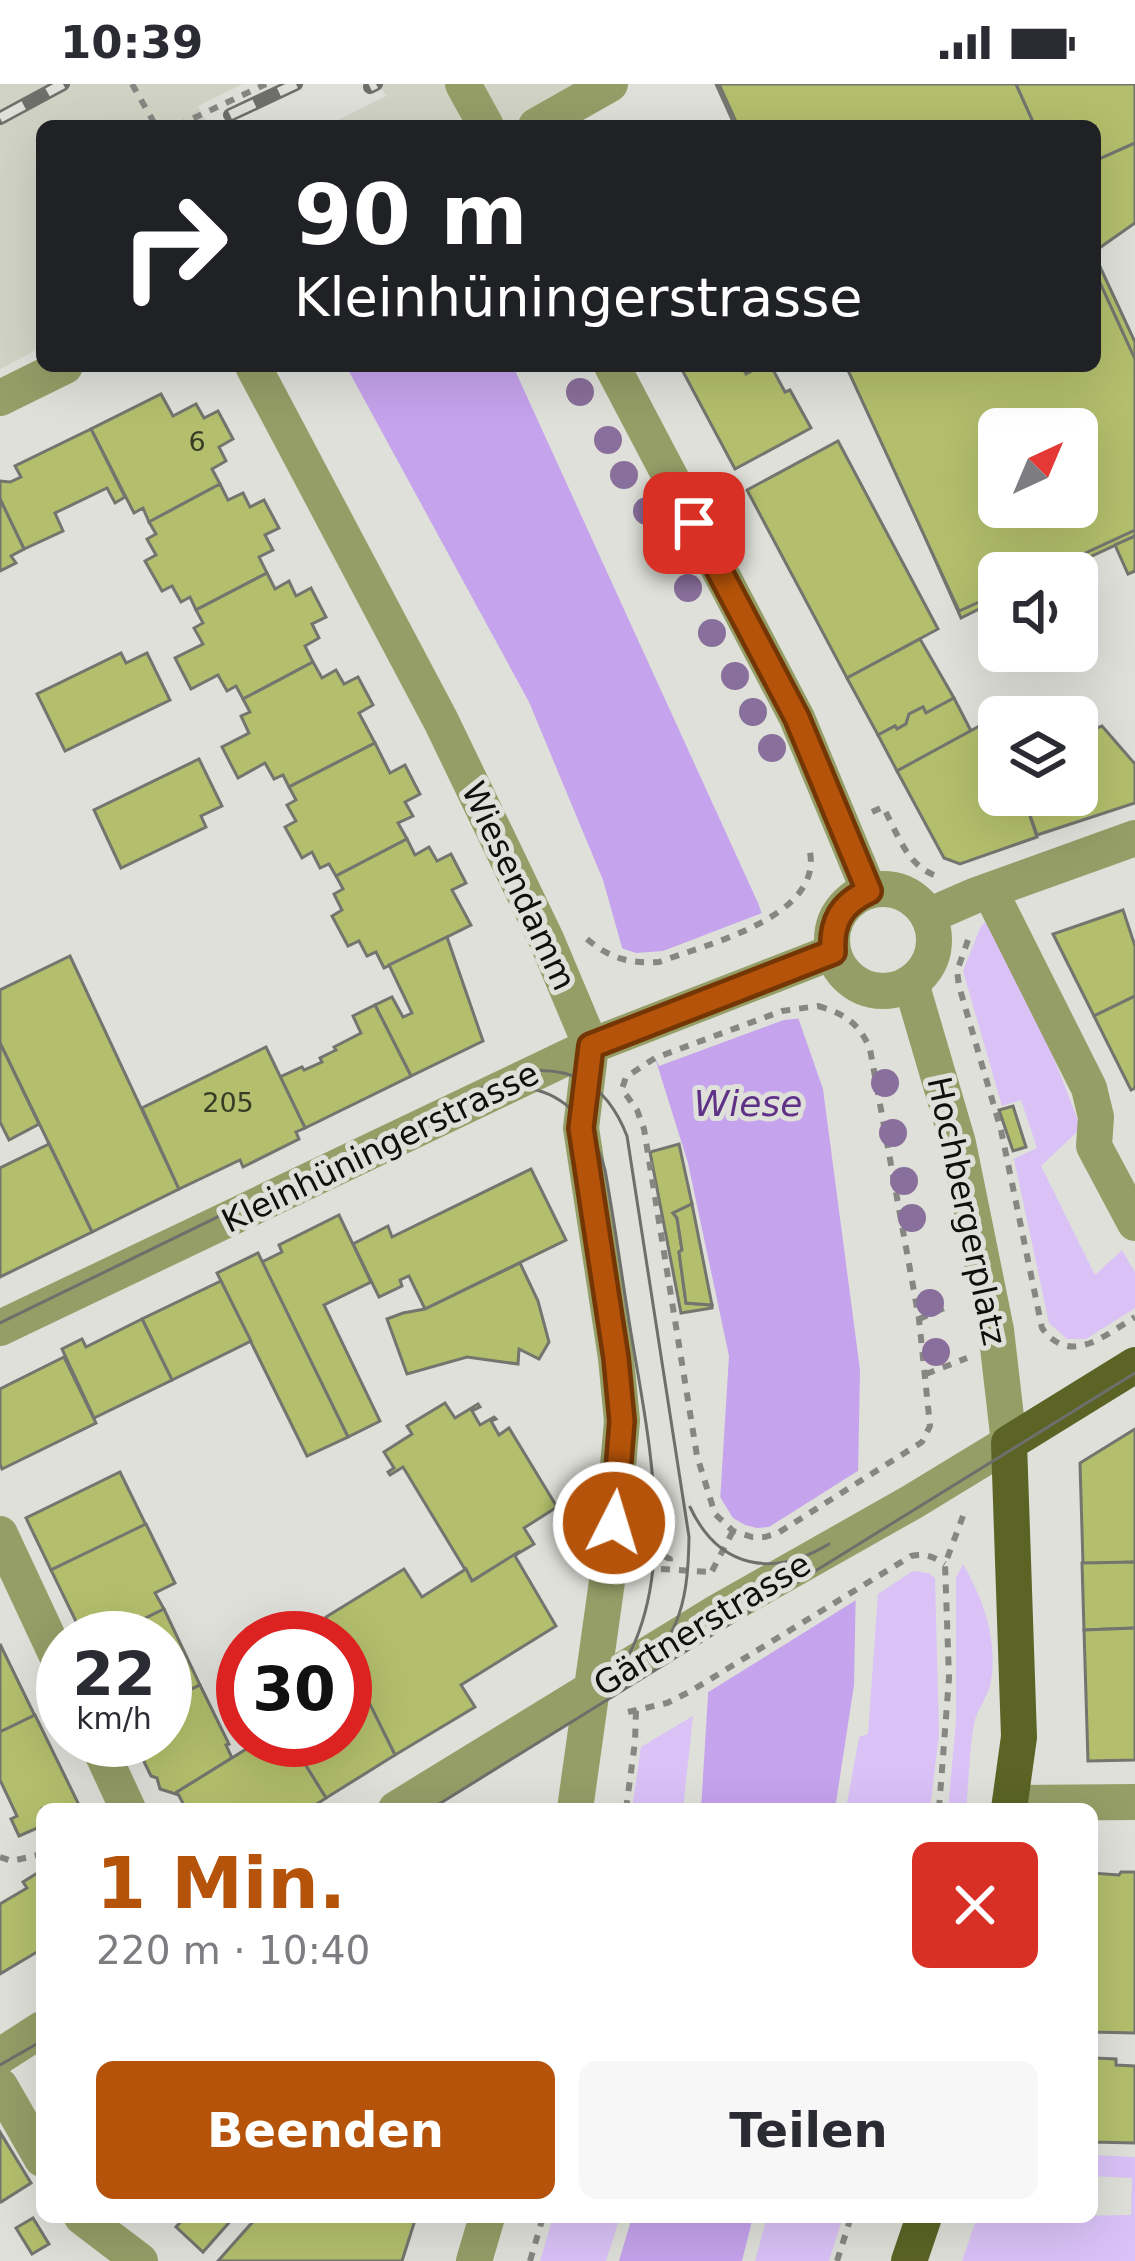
<!DOCTYPE html>
<html lang="de">
<head>
<meta charset="utf-8">
<style>
	:root { --surface:#fff; --page:#f7f7f7; --text:#2b2b33; --muted:#7c7c81; --accent:#b45309 }
	body { margin:0; font-family:"DejaVu Sans",sans-serif; background:var(--page); color:var(--text); height:100vh; display:flex; flex-direction:column; font-size:45px; white-space:nowrap }
	* { box-sizing:border-box; margin:0 }
	p { font-size:39px; color:var(--muted) }
	.icon { flex:none; width:66px; height:66px; fill:none; stroke:currentColor; stroke-width:2; stroke-linecap:round; stroke-linejoin:round }
	.map { position:relative; flex:1; overflow:hidden }
	.drawer { position:absolute; left:36px; top:1719px; width:1062px; height:420px; display:flex; flex-direction:column; background:var(--surface); border-radius:18px; box-shadow:0 12px 48px #0002 }
	.drawer>* { flex:none }
	.banner { position:absolute; left:36px; top:36px; width:1065px; height:252px; border-radius:18px; box-shadow:0 12px 48px #0002; background:#202124; color:#fff; overflow:hidden }
	.needle { width:78px; rotate:44deg }
	.fabs { position:absolute; left:978px; top:324px; display:grid; gap:24px }
	.fabs a { display:grid; place-items:center; width:120px; height:120px; border-radius:18px; background:var(--surface); box-shadow:0 12px 48px #0002; font-size:60px }
	.speed { position:absolute; left:36px; top:1527px; display:flex; gap:24px; font-size:60px; font-weight:700; text-align:center }
	.speed>* { display:grid; place-content:center; width:156px; height:156px; border-radius:50%; background:var(--surface); box-shadow:0 12px 48px #0002; line-height:1 }
	.speed small { font-size:30px; font-weight:400 }
	.speed .limit { border:18px solid #d22; background:#fff; color:#111 }
	.pin { position:absolute; display:grid; place-items:center; width:102px; height:102px; color:#fff; margin:-51px; border-radius:24px; box-shadow:0 6px 18px #0006 }
	.me { position:absolute; width:132px; margin:-66px; rotate:5deg; stroke-linejoin:round; filter:drop-shadow(0 0 9px #0008) }
	.turn { display:flex; align-items:center; gap:42px; height:252px; padding:0 60px; font-size:54px }
	.turn .icon { width:156px; height:156px; stroke-width:2.5 }
	.turn b { display:block; font-size:84px; line-height:102px }
	.round { display:grid; place-items:center; flex:none; width:126px; height:126px; border-radius:18px; background:var(--page) }
	.overview { display:flex; align-items:center; justify-content:space-between; height:204px; padding:0 60px }
	h1 { font-size:72px; font-weight:700; line-height:90px; color:var(--accent) }
	.primary-button { display:flex; gap:24px; margin-top:auto; padding:24px 60px }
	.primary-button a { flex:1; height:138px; border-radius:18px; background:var(--accent); color:#fff; font-size:48px; font-weight:700; line-height:138px; text-align:center }
	.primary-button a+a { background:var(--page); color:var(--text) }
	.status { display:flex; justify-content:space-between; align-items:center; height:84px; padding:0 60px; background:var(--surface); direction:ltr }
	.status svg { height:33px; fill:currentColor }
	.map>svg:first-child { display:block }
	.built { fill:#d1d4c5 }
	.green { fill:#dac2f7 }
	.water { fill:#c6a3ed }
	.pier { fill:#dee0d9 }
	.building { fill:#b3bf6c; stroke:#73756e; stroke-width:3; fill-rule:evenodd }
	.lines { fill:none; stroke-linecap:round; stroke-linejoin:round }
	.path { stroke:#868782; stroke-width:6; stroke-dasharray:9 9; stroke-linecap:butt }
	.minor { stroke:#959e67; stroke-width:36 }
	.major { stroke:#5b6425; stroke-width:36 }
	.tram { stroke:#6e6f6b; stroke-width:3 }
	.rail-casing { stroke:#6e6f6b; stroke-width:14 }
	.rail { stroke:#dee0d9; stroke-width:9; stroke-dasharray:27; stroke-linecap:butt }
	.tree { fill:#896f9b }
	.route-casing { stroke:#753606; stroke-width:30 }
	.route { stroke:#b45309; stroke-width:21 }
	.labels { text-anchor:middle; dominant-baseline:central; stroke-width:10; stroke-linejoin:round; paint-order:stroke }
	.number-label { font-size:27px; fill:#383c26 }
	.street-label { font-size:33px; fill:#0f100e; stroke:#dee0d9 }
	.water-label { font-size:36px; font-style:italic; fill:#5f3187; stroke:#dee0d9 }
</style>
</head>
<body>
<div class="status"><b>10:39</b><svg viewBox="0 0 49 12"><path d="M0 12V9h3v3zM5 12V6h3v6zM10 12V3h3v9zM15 12V0h3v12zM26 1h20v11H26zM47 4h2v5h-2z"/></svg></div>
<div class="map">
<svg width="1135" height="2177" viewBox="0 0 1135 2177">
	<rect width="100%" height="100%" fill="#dee0d9"/>
	<path class="built" d="M0,0H592L508,42H42V263L0,285Z"/>
	<g class="green">
		<path d="M993,832L1033,921L1081,1044L1041,1082L1095,1191L1122,1166L1135,1188V1224L1086,1255H1067L1049,1239L1014,1075L1037,1064L1021,1016L1002,1022L963,887L981,842Z"/>
		<path d="M963,1480C983,1515 998,1555 991,1597C989,1612 977,1624 974,1640C969,1668 969,1697 966,1725H948L956,1637V1494Z"/>
		<path d="M913,1487L928,1489L935,1494L939,1650L930,1725H846L859,1653L868,1650L878,1510Z"/>
		<path d="M693,1632L683,1725H632L641,1663Z"/>
		<path d="M1092,2071L1135,2073V2177H962L977,2133L1131,2131L1132,2094L1092,2092Z"/>
		<path d="M553,2133H620L606,2177H540Z"/>
		<path d="M767,2133H843L829,2177H755Z"/>
	</g>
	<g class="water">
		<path d="M346,282H513L758,819L823,1005L860,1286L854,1601L835,1725H701L729,1272L688,1079L636,913L603,796L529,618Z"/>
		<path d="M632,2133H753L742,2177H619Z"/>
	</g>
	<g class="pier">
		<path d="M243,0H379L386,12L326,42H209L198,22Z"/>
		<path d="M767,827L805,934L784,936L659,982L637,935L615,862L636,869L663,867Z"/>
		<path d="M864,1383L861,1513L702,1612L713,1439L720,1413L733,1434L745,1441L757,1444L769,1443Z"/>
	</g>
	<g class="building">
		<path d="M716,0H1008L1027,42H735Z"/>
		<path d="M719,0H1016L1035,42H738Z"/>
		<path d="M1016,0H1135V59L1095,77V42H1035Z"/>
		<path d="M1135,59V139L1095,167V77Z"/>
		<path d="M1095,172L1135,258V452L1055,489H999V515L961,534L849,282H1095ZM999,345H1077V423H999Z"/>
		<path d="M1095,188L1135,275V446L1042,489H999V509L959,527L846,282H1095ZM999,345H1077V423H999Z"/>
		<path d="M680,282H742L746,290L761,282H771L785,308L790,306L811,344L735,385Z"/>
		<path d="M161,310L173,332L196,320L204,334L218,327L233,355L219,363L226,377L212,385L220,400L149,438L143,424L134,429L91,345Z"/>
		<path d="M91,345L125,413L115,419L107,404L55,429L63,447L24,465L0,415V397L10,398L21,393L15,382Z"/>
		<path d="M838,357L938,545L847,594L747,406Z"/>
		<path d="M220,400L228,416L243,409L250,423L264,416L279,444L265,451L273,466L259,473L267,489L196,526L190,513L181,518L172,502L162,507L145,477L156,471L147,455L156,450L149,438Z"/>
		<path d="M0,415L24,465L11,472L16,479L0,487Z"/>
		<path d="M1135,452V487L1128,490L1115,461Z"/>
		<path d="M267,489L275,505L289,497L296,512L311,504L326,533L312,540L319,554L305,562L313,578L243,615L236,602L227,607L218,591L191,605L175,574L203,560L194,544L203,539L196,526Z"/>
		<path d="M920,555L954,614L926,629L923,623L909,630L906,640L897,645L895,642L878,651L847,594Z"/>
		<path d="M121,569L126,579L147,569L170,616L65,667L37,610Z"/>
		<path d="M313,578L322,594L336,586L344,600L358,593L373,621L359,629L375,659L289,703L283,691L274,695L265,679L238,694L222,663L249,649L241,632L250,628L243,615Z"/>
		<path d="M954,614L971,647L897,687L878,651L895,642L897,645L906,640L909,630L923,623L926,629Z"/>
		<path d="M996,633L999,643V711H1023L1037,753L960,780L944,774L897,687Z"/>
		<path d="M1102,642L1135,680V719L1037,751L1023,711H1077V651Z"/>
		<path d="M375,659L390,689L405,681L420,710L405,718L413,732L398,739L407,755L336,792L329,780L320,784L312,768L302,774L285,743L296,737L287,721L296,716L289,703Z"/>
		<path d="M199,675L222,722L201,732L206,743L121,784L94,726Z"/>
		<path d="M407,755L415,771L429,763L437,777L451,770L466,799L452,806L471,841L384,884L376,868L367,872L359,857L348,862L332,832L342,826L334,810L343,805L336,792Z"/>
		<path d="M1123,826L1135,862V912L1094,932L1053,850Z"/>
		<path d="M447,853L483,957L411,992L375,921L392,913L403,933L412,929L389,881Z"/>
		<path d="M70,872L179,1105L92,1148L0,959V906Z"/>
		<path d="M1135,912V1004L1131,1006L1094,932Z"/>
		<path d="M375,921L411,992L305,1044L280,993L302,983L304,986L322,978L320,974L336,966L334,963L361,949L353,932Z"/>
		<path d="M0,959L39,1040L9,1056L0,1038Z"/>
		<path d="M266,963L305,1044L296,1048L299,1055L243,1083L240,1076L179,1105L142,1024Z"/>
		<path d="M1013,1022L1026,1063L1013,1067L999,1026Z"/>
		<path d="M49,1060L92,1148L0,1193V1084Z"/>
		<path d="M679,1060L692,1120L673,1129L677,1134L682,1166L679,1168L686,1219L712,1221V1224L681,1229L650,1068Z"/>
		<path d="M531,1085L566,1156L425,1225L409,1192L400,1196L402,1202L379,1213L353,1160L388,1142L392,1153Z"/>
		<path d="M692,1120L712,1221L686,1219L679,1168L682,1166L677,1134L673,1129Z"/>
		<path d="M339,1131L371,1198L324,1221L380,1337L348,1353L262,1178L282,1168L279,1161Z"/>
		<path d="M258,1169L348,1353L307,1372L217,1189Z"/>
		<path d="M520,1179L538,1217L549,1258L539,1275L519,1265L518,1280L467,1273L407,1290L387,1235L403,1229L425,1225Z"/>
		<path d="M221,1197L251,1257L172,1296L142,1235Z"/>
		<path d="M142,1235L172,1296L94,1334L62,1265L82,1255L86,1263Z"/>
		<path d="M64,1273L96,1339L2,1385L0,1380V1305Z"/>
		<path d="M445,1319L455,1334L478,1320L480,1323L472,1327L480,1341L494,1333L496,1335L491,1337L499,1351L509,1344L557,1423L524,1444L534,1460L472,1497L403,1383L390,1391L388,1388L394,1384L384,1368L412,1350L407,1342Z"/>
		<path d="M1135,1345V1478L1083,1480L1080,1379Z"/>
		<path d="M120,1388L146,1441L51,1486L26,1434Z"/>
		<path d="M146,1440L175,1499L155,1509L164,1525L105,1554H84L51,1486Z"/>
		<path d="M520,1467L515,1472L556,1542L461,1601L475,1623L395,1671L345,1573V1554H336L326,1533L404,1485L422,1513L466,1485L472,1497Z"/>
		<path d="M1135,1478V1544L1084,1546L1082,1479Z"/>
		<path d="M164,1525L200,1601L165,1618V1554H105Z"/>
		<path d="M1135,1544V1676L1088,1677L1084,1546Z"/>
		<path d="M0,1560L35,1632L0,1648Z"/>
		<path d="M358,1596L395,1671L326,1714L290,1656H345V1604Z"/>
		<path d="M200,1601L229,1660L226,1661L232,1674L177,1708L179,1711L160,1705L157,1694L151,1692L135,1659L137,1656H165V1618Z"/>
		<path d="M35,1631L80,1723L42,1725V1742L19,1752L11,1735L17,1732L0,1696V1648Z"/>
		<path d="M261,1656H290L326,1714L309,1725H186L177,1708Z"/>
		<path d="M39,1788L42,1793V1865L0,1890V1820L27,1804L23,1798Z"/>
		<path d="M1121,1788H1135V1949L1092,1948V1789L1119,1791Z"/>
		<path d="M1094,1974L1116,1975V1981L1135,1982V2059L1093,2058L1092,2066Z"/>
		<path d="M0,2048L31,2099L1,2118L0,2117Z"/>
		<path d="M185,2133H234L203,2168L176,2143Z"/>
		<path d="M257,2133H416L402,2177H218Z"/>
		<path d="M33,2134L49,2160L32,2170L16,2144Z"/>
	</g>
	<g class="lines">
		<g class="path">
			<path d="M132,0L156,42"/>
			<path d="M177,42L266,0"/>
			<path d="M872,728L883,723C897,748 906,780 934,791"/>
			<path d="M587,855C609,874 630,880 659,878C704,861 822,834 810,768"/>
			<path d="M968,856L957,887L959,902L1001,1046L1042,1244C1070,1283 1105,1251 1135,1233"/>
			<path d="M818,922C845,930 859,939 870,965L919,1235L930,1342L922,1358L797,1437L778,1449L765,1453H752L733,1447L715,1430L697,1372L644,1045L637,1026L622,1005L626,993L655,974L782,927Z"/>
			<path d="M919,1235L951,1221"/>
			<path d="M926,1290L967,1274"/>
			<path d="M664,1472L670,1475L669,1486"/>
			<path d="M643,1484L711,1488"/>
			<path d="M712,1487L733,1447"/>
			<path d="M628,1628L667,1619L691,1607L911,1472C925,1469 934,1473 945,1480"/>
			<path d="M626,1725L635,1658L636,1626"/>
			<path d="M939,1725L949,1594L945,1480L963,1432"/>
			<path d="M0,1773L12,1777L42,1770"/>
			<path d="M530,2177L543,2133"/>
			<path d="M837,2177L851,2133"/>
		</g>
		<g class="minor">
			<path d="M463,0L486,42"/>
			<path d="M536,42L610,0"/>
			<path d="M253,282L441,637L546,855L591,962L581,1044L616,1274L622,1337L609,1483L575,1725"/>
			<path d="M612,282L797,634L869,807"/>
			<path d="M0,314L65,282"/>
			<circle cx="883" cy="856" r="51"/>
			<path d="M990,807L1089,1004L1096,1033L1094,1062L1135,1139"/>
			<path d="M928,832L974,812L1135,754"/>
			<path d="M0,1244L591,962L833,868"/>
			<path d="M0,1450L63,1585"/>
			<path d="M96,1656L128,1725"/>
			<path d="M1010,1719L1135,1718"/>
			<path d="M396,1725L714,1530L912,1418L1009,1359L996,1246L958,1059L911,899"/>
			<path d="M0,1972L42,1945"/>
			<path d="M0,2002L42,2075"/>
			<path d="M82,2133L140,2177"/>
			<path d="M474,2177L487,2133"/>
		</g>
		<g class="major">
			<path d="M1009,1725L1019,1653L1009,1359L1135,1281"/>
			<path d="M909,2177L924,2133"/>
		</g>
		<g class="tram">
			<path d="M492,1006C553,993 590,1031 605,1086C615,1140 622,1195 631,1249C649,1358 685,1513 606,1605"/>
			<path d="M0,1239L513,989C570,979 606,998 627,1052L689,1453C688,1526 677,1559 621,1607"/>
			<path d="M690,1423C719,1485 773,1494 829,1460"/>
			<path d="M431,1725L1135,1289"/>
			<path d="M0,1981L42,1957"/>
		</g>
		<defs>
			<g id="rail">
				<path d="M370,3L376,0"/>
				<path d="M230,31L296,0"/>
				<path d="M0,34L63,0"/>
			</g>
		</defs>
		<use href="#rail" class="rail-casing"/>
		<use href="#rail" class="rail"/>
	</g>
	<g class="tree">
		<circle cx="580" cy="308" r="14"/>
		<circle cx="608" cy="356" r="14"/>
		<circle cx="624" cy="391" r="14"/>
		<circle cx="647" cy="427" r="14"/>
		<circle cx="672" cy="471" r="14"/>
		<circle cx="688" cy="504" r="14"/>
		<circle cx="712" cy="549" r="14"/>
		<circle cx="735" cy="592" r="14"/>
		<circle cx="753" cy="628" r="14"/>
		<circle cx="772" cy="664" r="14"/>
		<circle cx="885" cy="999" r="14"/>
		<circle cx="893" cy="1049" r="14"/>
		<circle cx="904" cy="1097" r="14"/>
		<circle cx="912" cy="1134" r="14"/>
		<circle cx="930" cy="1219" r="14"/>
		<circle cx="936" cy="1268" r="14"/>
	</g>
	<g class="lines">
		<defs>
			<path id="route" d="M614,1439L622,1337L616,1274L581,1044L591,962L833,868C831,838 841,820 869,807L797,634L694,439"/>
		</defs>
		<use href="#route" class="route-casing"/>
		<use href="#route" class="route"/>
	</g>
	<g class="labels">
		<g class="number-label">
			<text x="197" y="357">6</text>
			<text x="228" y="1018">205</text>
		</g>
		<g class="street-label">
			<text transform="translate(519 802) rotate(65)">Wiesendamm</text>
			<text transform="translate(380 1063) rotate(-26)">Kleinhüningerstrasse</text>
			<text transform="translate(967 1127) rotate(78)">Hochbergerplatz</text>
			<text transform="translate(702 1540) rotate(-31)">Gärtnerstrasse</text>
		</g>
		<g class="water-label">
			<text x="748" y="1019">Wiese</text>
		</g>
	</g>
</svg>
<div class="fabs">
<a><svg class="needle" viewBox="-14 -14 28 28"><path d="M0-13l5 13h-10z" fill="#e53935"/><path d="M0 13l5-13h-10z" fill="#7c7c81"/></svg></a>
<a><svg class="icon" aria-label="sound" viewBox="0 0 24 24"><path d="M4 9h4l5-4v14l-5-4H4zM17 9q2 3 0 6"/></svg></a>
<a><svg class="icon" aria-label="layers" viewBox="0 0 24 24"><path d="M12 4l9 5-9 5-9-5zM3 14l9 5 9-5"/></svg></a>
</div>
<div class="speed"><div>22<small>km/h</small></div><div class="limit">30</div></div>
<div class="pin" style="left:694px;top:439px;background:#d93025"><svg class="icon" aria-label="arrive" viewBox="0 0 24 24"><path d="M6 21V4h12l-3 4 3 4H6"/></svg></div>
<svg class="me" style="left:614px;top:1439px" viewBox="-20 -20 40 40"><circle r="17" fill="#b45309" stroke="#fff" stroke-width="3"/><path d="M0-11L8 9 0 5-8 9z" fill="#fff"/></svg>
<div class="banner">
<div class="turn"><svg class="icon" aria-label="right" viewBox="0 0 24 24"><path d="M7 20v-9h11M14 6l5 5-5 5"/></svg><div><b>90 m</b>Kleinhüningerstrasse</div></div>
</div>
<section class="drawer">
<div class="overview"><div><h1>1 Min.</h1><p>220 m · 10:40</p></div><a class="round" style="background:#d93025;color:#fff"><svg class="icon" aria-label="close" viewBox="0 0 24 24"><path d="M6 6l12 12M18 6L6 18"/></svg></a></div>
<div class="primary-button"><a>Beenden</a><a>Teilen</a></div>
</section>
</div>
</body>
</html>
